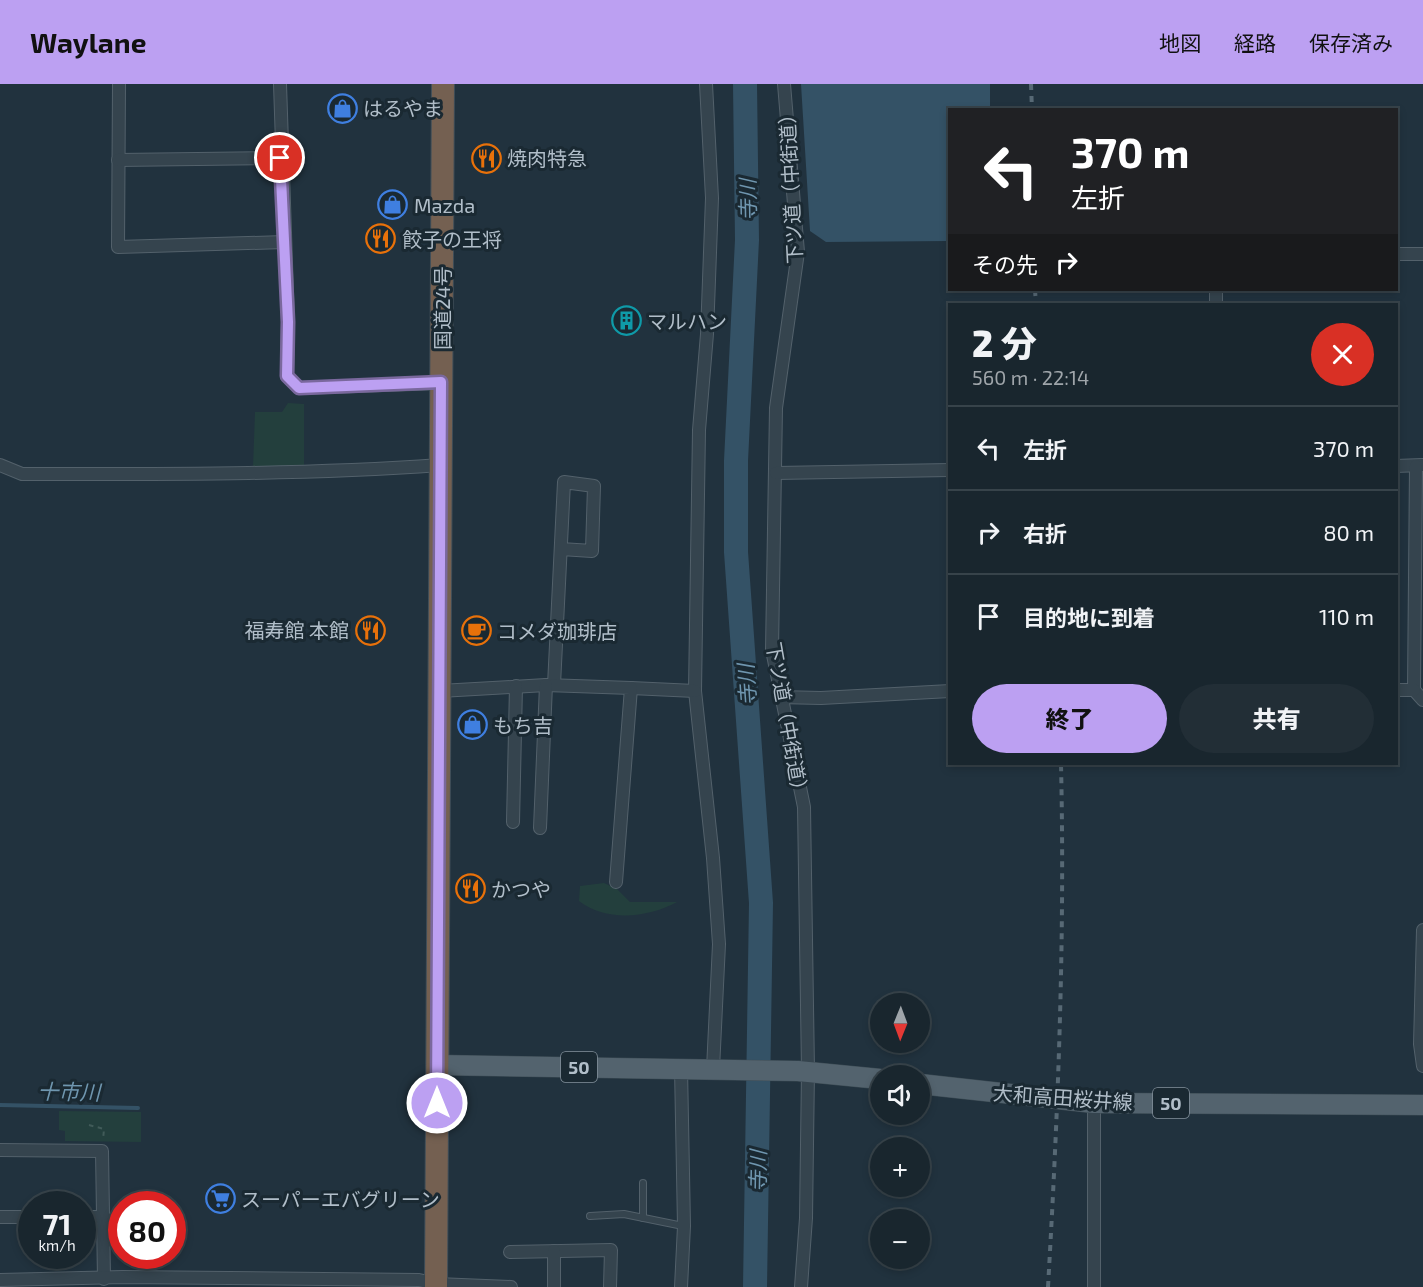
<!DOCTYPE html>
<html lang="ja">
<head>
<meta charset="utf-8">
<style>
	:root { --surface:#19262e; --page:#222e36; --text:#f1f3f6; --muted:#9fa5aa; --line:#37434a; --accent:#bca0f2 }
	body { margin:0; font-family:"Exo 2","Noto Sans JP",sans-serif; background:var(--page); color:var(--text); height:100vh; display:flex; flex-direction:column; font-size:22px; white-space:nowrap }
	* { box-sizing:border-box; margin:0 }
	p { font-size:20px; color:var(--muted) }
	.icon { flex:none; width:33px; height:33px; fill:none; stroke:currentColor; stroke-width:2; stroke-linecap:round; stroke-linejoin:round }
	.map { position:relative; flex:1; overflow:hidden }
	.panel { position:absolute; left:948px; top:219px; width:450px; height:462px; display:flex; flex-direction:column; background:var(--surface); border-radius:0px; box-shadow:0 3px 9px #0003,0 0 0 2px var(--line) }
	.panel>* { flex:none }
	.hud { position:absolute; left:948px; top:24px; width:450px; height:183px; border-radius:0px; box-shadow:0 3px 9px #0003,0 0 0 2px var(--line); background:#202124; color:#fff; overflow:hidden }
	.needle { width:39px; rotate:181deg }
	.fabs { position:absolute; left:870px; top:909px; display:grid; gap:12px }
	.fabs a { display:grid; place-items:center; width:60px; height:60px; border-radius:50%; background:var(--surface); box-shadow:0 3px 9px #0003,0 0 0 2px var(--line); font-size:30px }
	.speed { position:absolute; left:18px; top:1107px; display:flex; gap:12px; font-size:30px; font-weight:700; text-align:center }
	.speed>* { display:grid; place-content:center; width:78px; height:78px; border-radius:50%; background:var(--surface); box-shadow:0 3px 9px #0003,0 0 0 2px var(--line); line-height:1 }
	.speed small { font-size:15px; font-weight:400 }
	.speed .limit { border:9px solid #d22; background:#fff; color:#111 }
	.pin { position:absolute; display:grid; place-items:center; width:51px; height:51px; color:#fff; margin:-26px; border:3px solid #fff; border-radius:50%; box-shadow:0 2px 6px #0007 }
	.me { position:absolute; width:66px; margin:-33px; rotate:0deg; stroke-linejoin:round; filter:drop-shadow(0 0 4px #0008) }
	.turn { display:flex; align-items:center; gap:21px; height:126px; padding:0 24px; font-size:27px }
	.turn .icon { width:78px; height:78px; stroke-width:2.5 }
	.turn b { display:block; font-size:42px; line-height:51px }
	.then { display:flex; align-items:center; height:57px; padding:0 24px; background:#0003; gap:12px; font-size:22px }
	.round { display:grid; place-items:center; flex:none; width:63px; height:63px; border-radius:32px; background:var(--page) }
	.head { display:flex; align-items:center; justify-content:space-between; height:102px; padding:0 24px }
	h1 { font-size:36px; font-weight:800; line-height:45px }
	.cta { display:flex; gap:12px; margin-top:auto; padding:12px 24px }
	.cta a { flex:1; height:69px; border-radius:36px; background:var(--accent); color:#111; font-size:24px; font-weight:800; line-height:69px; text-align:center }
	.cta a+a { background:var(--page); color:var(--text) }
	ul { padding:0; list-style:none }
	li { display:flex; align-items:center; gap:18px; height:84px; padding:0 24px; border-top:2px solid var(--line) }
	li div { flex:1 }
	li b { display:block; font-size:22px }
	li em { font-style:normal }
	header { display:flex; align-items:center; gap:36px; box-sizing:border-box; height:84px; padding:0 30px; background:var(--accent); color:#111 }
	header strong { font-size:28px }
	nav { display:flex; gap:33px; margin-inline-start:auto; font-size:21px }
	.map>svg:first-child { display:block }
	.green { fill:#233f3d }
	.water { fill:#345266 }
	.lines { fill:none; stroke-linecap:round; stroke-linejoin:round }
	.stream { stroke:#345266; stroke-width:4 }
	.river { stroke:#345266; stroke-width:24 }
	.lane-casing { stroke:#53616b; stroke-width:8 }
	.street-casing { stroke:#53616b; stroke-width:14 }
	.primary-casing { stroke:#3e4d56; stroke-width:21 }
	.highway-casing { stroke:#404e58; stroke-width:24 }
	.path { stroke:#415b59; stroke-width:2; stroke-dasharray:4.5 4.5; stroke-linecap:butt }
	.lane { stroke:#35444e; stroke-width:6 }
	.street { stroke:#35444e; stroke-width:12 }
	.primary { stroke:#53636e; stroke-width:20 }
	.highway { stroke:#746051; stroke-width:22 }
	.rail { stroke:#576975; stroke-width:4; stroke-dasharray:6 6; stroke-linecap:butt }
	.route-casing { stroke:#7a689d; stroke-width:15 }
	.route { stroke:#bca0f2; stroke-width:10 }
	.labels { text-anchor:middle; dominant-baseline:central; stroke-width:6; stroke-linejoin:round; paint-order:stroke }
	.shield { fill:#1a2932; stroke:#84919c; stroke-width:1.5 }
	.shield-label { font-size:18px; font-weight:bold; fill:#b1bec9 }
	.poi-label { font-size:20px; fill:#b1bec9; stroke:#1a2932; text-anchor:start }
	.street-label { font-size:20px; fill:#b1bec9; stroke:#1a2932 }
	.water-label { font-size:21px; font-style:italic; fill:#6f96af; stroke:#1a2932 }
</style>
</head>
<body>
<header>
<strong>Waylane</strong>
<nav><a>地図</a><a>経路</a><a>保存済み</a></nav>
</header>
<div class="map">
<svg width="1423" height="1203" viewBox="0 0 1423 1203">
	<rect width="100%" height="100%" fill="#21323e"/>
	<g class="green">
		<path d="M288,319L304,320V382L253,383L255,328H282Z"/>
		<path d="M604,799L617,805L630,818H677C648,834 606,838 579,817L580,802Z"/>
		<path d="M59,1027L141,1028V1058L65,1057V1047L59,1046Z"/>
	</g>
	<path class="water" d="M801,0H990V25L950,26L949,157L826,158L810,147Z"/>
	<g class="lines">
		<path class="stream" d="M0,1021L138,1024"/>
		<path class="river" d="M745,0L747,156L736,377V468L761,819L755,1203"/>
		<defs>
			<g id="lane">
				<path d="M590,1132L624,1130L683,1142"/>
				<path d="M643,1134V1099"/>
			</g>
			<g id="street">
				<path d="M119,0L118,163L284,158"/>
				<path d="M280,0L288,238L287,292L299,304L441,299"/>
				<path d="M706,0L712,114L707,250L699,346L695,607L713,774L719,860L713,985"/>
				<path d="M784,0L798,168L776,324L772,566L804,723L808,987L806,1134L801,1203"/>
				<path d="M118,76L280,74"/>
				<path d="M1396,170H1423"/>
				<path d="M1216,206V220"/>
				<path d="M0,381L22,390C162,390 301,391 440,381"/>
				<path d="M1396,382L1422,381"/>
				<path d="M1416,382L1414,606L1423,616"/>
				<path d="M776,389L950,386"/>
				<path d="M554,601L564,398L594,402L592,467L561,465"/>
				<path d="M631,604L695,607"/>
				<path d="M1396,606H1414"/>
				<path d="M440,607L546,601L631,604L616,798"/>
				<path d="M779,613L821,614L950,607"/>
				<path d="M513,738L516,602"/>
				<path d="M540,744L546,601"/>
				<path d="M1423,846L1420,960L1423,982"/>
				<path d="M0,1066L102,1067L104,1195"/>
				<path d="M0,1133H32"/>
				<path d="M82,1133H103"/>
				<path d="M510,1168L611,1166L610,1203"/>
				<path d="M0,1196L123,1193L419,1196L437,1200L511,1203"/>
				<path d="M554,1203V1167"/>
				<path d="M681,1203L684,1142L681,984"/>
				<path d="M1094,1203V1019"/>
			</g>
			<g id="primary">
				<path d="M437,981L798,987L880,995"/>
				<path d="M920,1000L1094,1019L1423,1021"/>
			</g>
			<path id="highway" d="M436,1203L443,0"/>
		</defs>
		<use href="#lane" class="lane-casing"/>
		<use href="#street" class="street-casing"/>
		<use href="#primary" class="primary-casing"/>
		<use href="#highway" class="highway-casing"/>
		<path class="path" d="M89,1041L104,1045L103,1056"/>
		<use href="#lane" class="lane"/>
		<use href="#street" class="street"/>
		<use href="#primary" class="primary"/>
		<use href="#highway" class="highway"/>
		<g class="rail">
			<path d="M1031,0L1032,26"/>
			<path d="M1035,206L1036,220"/>
			<path d="M1048,1203C1058,1028 1065,855 1061,680"/>
		</g>
	</g>
	<g class="lines">
		<defs>
			<path id="route" d="M280,74L288,238L287,292L299,304L441,298L437,1019"/>
		</defs>
		<use href="#route" class="route-casing"/>
		<use href="#route" class="route"/>
	</g>
	<defs>
		<symbol id="shop-ring" viewBox="-11 -11 22 22"><circle r="9.5" fill="#1a2932" stroke="#3f7fe0" stroke-width="1.5"/><path d="M-5-2.5h2.3a2.7 3.5 0 0 1 5.4 0H5L5.5 6h-11ZM-1.5-2.5h3a1.5 2.3 0 0 0-3 0Z" fill="#3f7fe0"/></symbol>
		<symbol id="restaurant-ring" viewBox="-11 -11 22 22"><circle r="9.5" fill="#1a2932" stroke="#e8710a" stroke-width="1.5"/><path d="M-5-6h1v4h1v-4h1v4h1v-4h1v5L-1.5 .5V6h-2V.5L-5-1ZM5-6V6H3V1.5H1.5Q1.5-4 5-6Z" fill="#e8710a"/></symbol>
		<symbol id="building-ring" viewBox="-11 -11 22 22"><circle r="9.5" fill="#1a2932" stroke="#0f9aa8" stroke-width="1.5"/><path d="M-4-6H4V6H1V3H-1V6H-4ZM-2.5-4.3h1.7v1.8h-1.7ZM.8-4.3h1.7v1.8H.8ZM-2.5-1h1.7V.8h-1.7ZM.8-1h1.7V.8H.8Z" fill="#0f9aa8"/></symbol>
		<symbol id="cafe-ring" viewBox="-11 -11 22 22"><circle r="9.5" fill="#1a2932" stroke="#e8710a" stroke-width="1.5"/><path d="M-5.5-4.5H6V0H3Q3 3.5 0 3.5H-2.5Q-5.5 3.5-5.5 0ZM3-3.2v2h1.7v-2ZM-6 4.5H4V6H-6Z" fill="#e8710a"/></symbol>
		<symbol id="supermarket-ring" viewBox="-11 -11 22 22"><circle r="9.5" fill="#1a2932" stroke="#3f7fe0" stroke-width="1.5"/><path d="M-6-5.5h2.5l.6 2H6L4.5 2H-2.5L-4.4-4H-6ZM-1.5 3.2a1.3 1.3 0 1 0 .1 0ZM3 3.2a1.3 1.3 0 1 0 .1 0Z" fill="#3f7fe0"/></symbol>
	</defs>
	<g fill-rule="evenodd">
		<use href="#shop-ring" x="326" y="8" width="33" height="33"/>
		<use href="#restaurant-ring" x="470" y="58" width="33" height="33"/>
		<use href="#shop-ring" x="376" y="104" width="33" height="33"/>
		<use href="#restaurant-ring" x="364" y="138" width="33" height="33"/>
		<use href="#building-ring" x="610" y="220" width="33" height="33"/>
		<use href="#restaurant-ring" x="354" y="530" width="33" height="33"/>
		<use href="#cafe-ring" x="460" y="530" width="33" height="33"/>
		<use href="#shop-ring" x="456" y="624" width="33" height="33"/>
		<use href="#restaurant-ring" x="454" y="788" width="33" height="33"/>
		<use href="#supermarket-ring" x="204" y="1098" width="33" height="33"/>
	</g>
	<g class="labels">
		<g class="shield">
			<rect x="561" y="968" width="36" height="30" rx="4.5"/>
			<rect x="1153" y="1004" width="36" height="30" rx="4.5"/>
		</g>
		<g class="shield-label">
			<text x="579" y="983">50</text>
			<text x="1171" y="1019">50</text>
		</g>
		<g class="poi-label">
			<text x="363" y="24">はるやま</text>
			<text x="507" y="74">焼肉特急</text>
			<text x="414" y="121">Mazda</text>
			<text x="402" y="155">餃子の王将</text>
			<text x="647" y="237">マルハン</text>
			<text x="349" y="546" text-anchor="end">福寿館 本館</text>
			<text x="497" y="547">コメダ珈琲店</text>
			<text x="493" y="641">もち吉</text>
			<text x="491" y="805">かつや</text>
			<text x="241" y="1115">スーパーエバグリーン</text>
		</g>
		<g class="street-label">
			<text transform="translate(790 100) rotate(-93)">下ツ道（中街道）</text>
			<text transform="translate(442 224) rotate(-90)">国道24号</text>
			<text transform="translate(788 637) rotate(80)">下ツ道（中街道）</text>
			<text transform="translate(1063 1013) rotate(4)">大和高田桜井線</text>
		</g>
		<g class="water-label">
			<text transform="translate(747 116) rotate(-91)">寺川</text>
			<text transform="translate(746 601) rotate(-94)">寺川</text>
			<text transform="translate(69 1007) rotate(1)">十市川</text>
			<text transform="translate(757 1087) rotate(-89)">寺川</text>
		</g>
	</g>
</svg>
<div class="fabs">
<a><svg class="needle" viewBox="-14 -14 28 28"><path d="M0-13l5 13h-10z" fill="#e53935"/><path d="M0 13l5-13h-10z" fill="#9fa5aa"/></svg></a>
<a><svg class="icon" aria-label="sound" viewBox="0 0 24 24"><path d="M4 9h4l5-4v14l-5-4H4zM17 9q2 3 0 6"/></svg></a>
<a>+</a>
<a>−</a>
</div>
<div class="speed"><div>71<small>km/h</small></div><div class="limit">80</div></div>
<div class="pin" style="left:280px;top:74px;background:#d93025"><svg class="icon" aria-label="arrive" viewBox="0 0 24 24"><path d="M6 21V4h12l-3 4 3 4H6"/></svg></div>
<svg class="me" style="left:437px;top:1019px" viewBox="-20 -20 40 40"><circle r="17" fill="#bca0f2" stroke="#fff" stroke-width="3"/><path d="M0-11L8 9 0 5-8 9z" fill="#fff"/></svg>
<div class="hud">
<div class="turn"><svg class="icon" aria-label="left" viewBox="0 0 24 24"><path d="M17 20v-9H6M10 6l-5 5 5 5"/></svg><div><b>370 m</b>左折</div></div>
<div class="then">その先<svg class="icon" aria-label="right" viewBox="0 0 24 24"><path d="M7 20v-9h11M14 6l5 5-5 5"/></svg></div>
</div>
<section class="panel">
<div class="head"><div><h1>2 分</h1><p>560 m · 22:14</p></div><a class="round" style="background:#d93025;color:#fff"><svg class="icon" aria-label="close" viewBox="0 0 24 24"><path d="M6 6l12 12M18 6L6 18"/></svg></a></div>
<ul>
<li><svg class="icon" aria-label="left" viewBox="0 0 24 24"><path d="M17 20v-9H6M10 6l-5 5 5 5"/></svg><div><b>左折</b></div><em>370 m</em></li>
<li><svg class="icon" aria-label="right" viewBox="0 0 24 24"><path d="M7 20v-9h11M14 6l5 5-5 5"/></svg><div><b>右折</b></div><em>80 m</em></li>
<li><svg class="icon" aria-label="arrive" viewBox="0 0 24 24"><path d="M6 21V4h12l-3 4 3 4H6"/></svg><div><b>目的地に到着</b></div><em>110 m</em></li>
</ul>
<div class="cta"><a>終了</a><a>共有</a></div>
</section>
</div>
</body>
</html>
